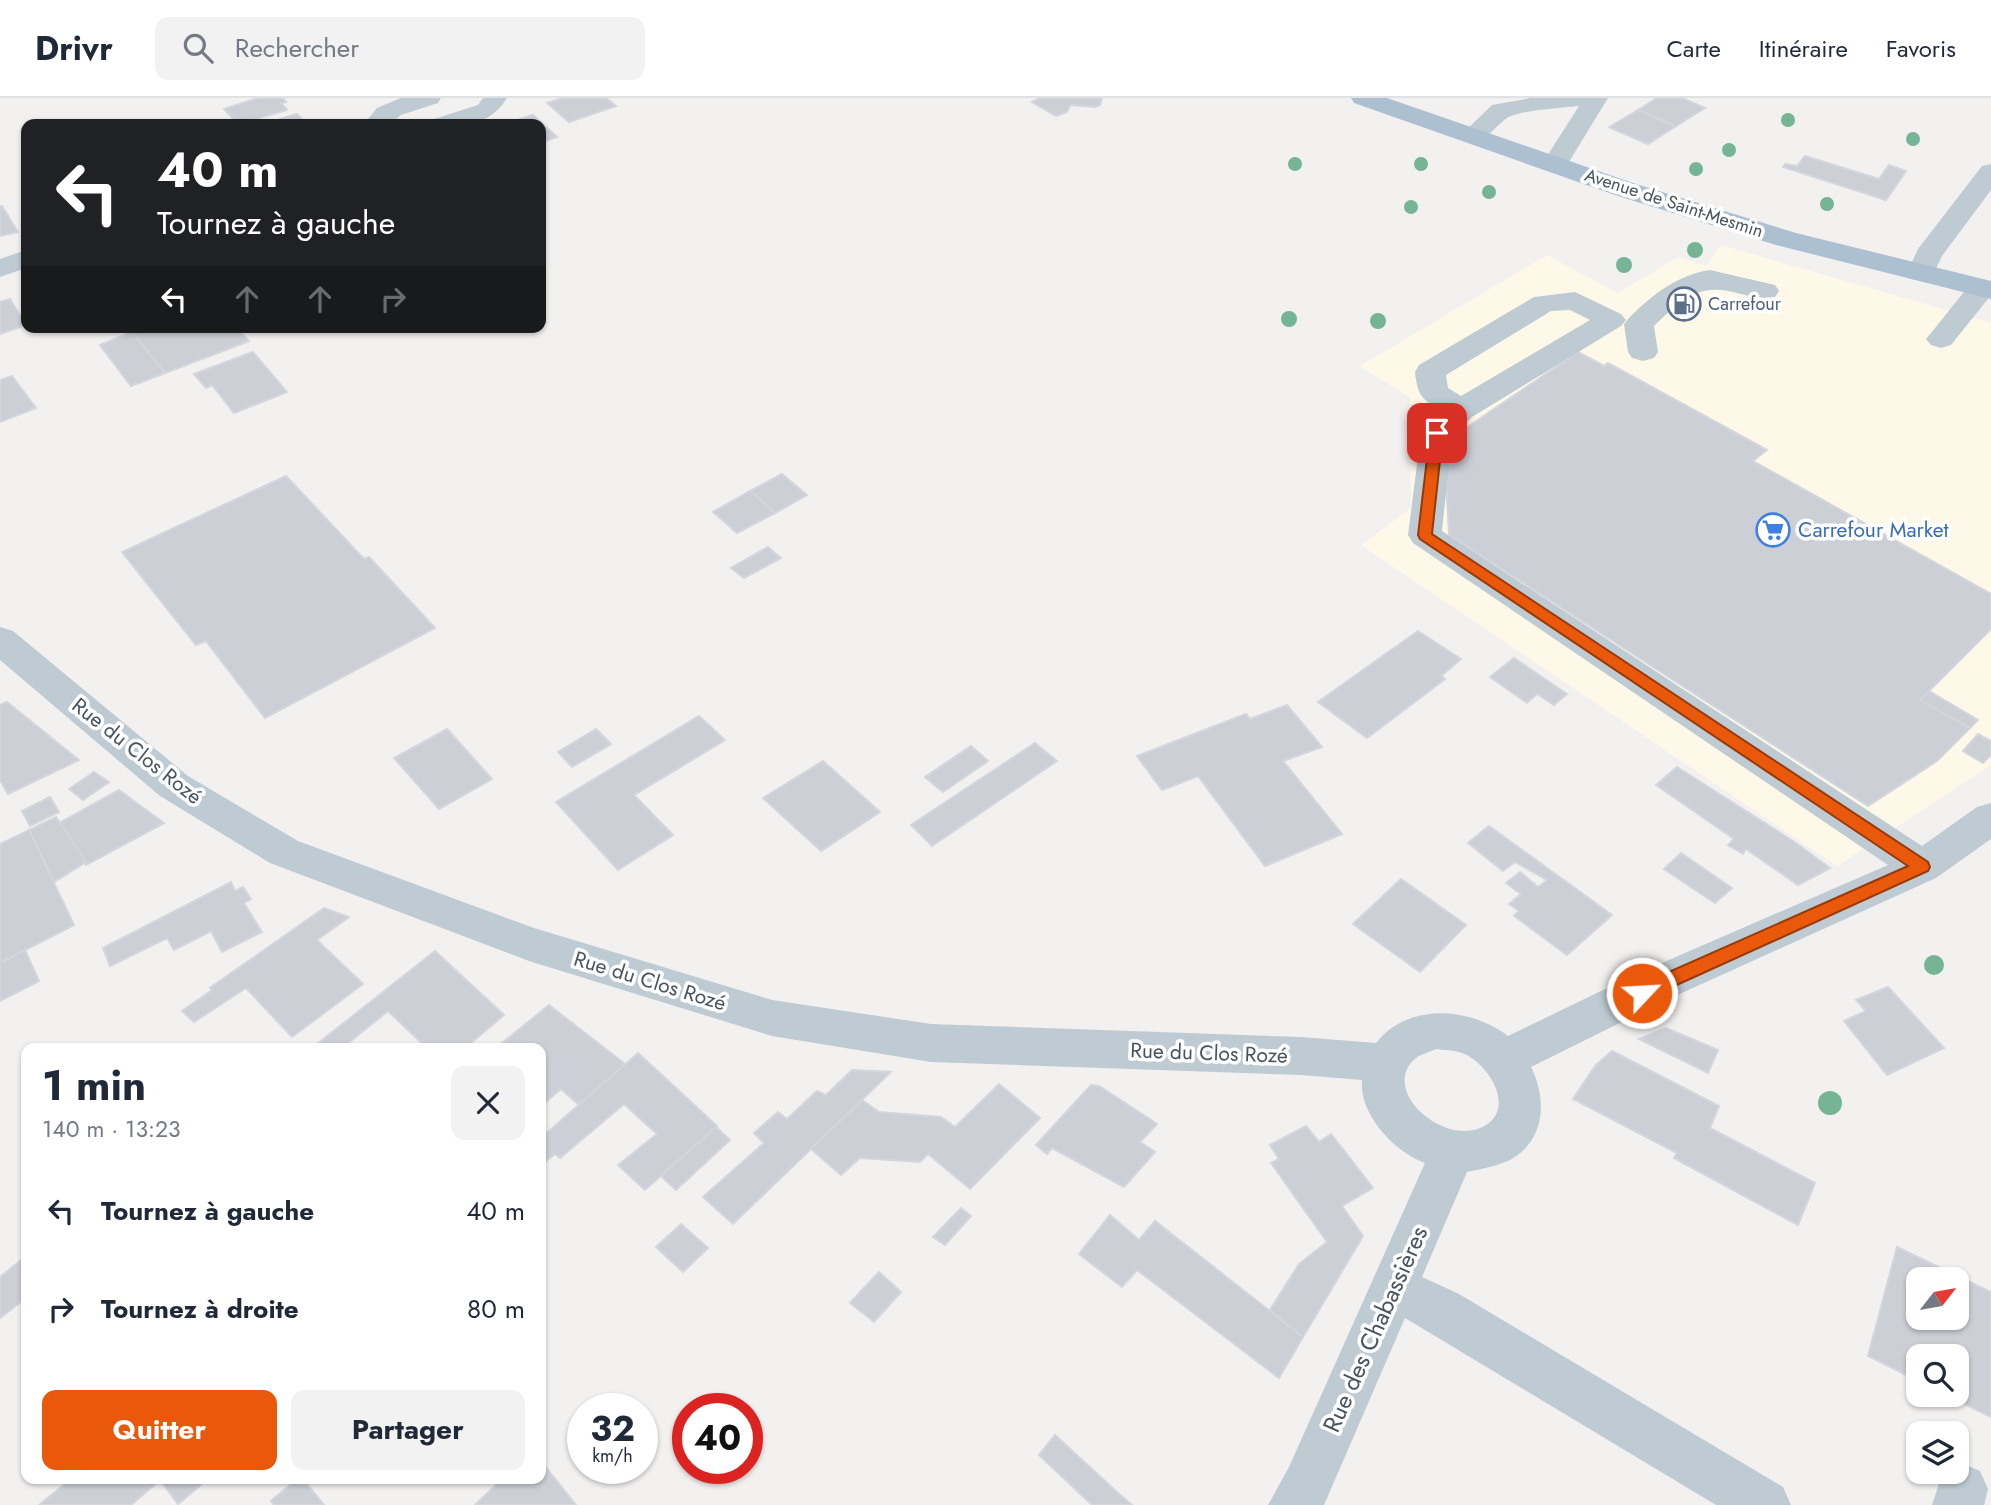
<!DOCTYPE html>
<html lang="fr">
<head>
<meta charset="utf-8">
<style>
	:root { --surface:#fff; --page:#f2f2f3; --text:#1f2937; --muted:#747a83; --line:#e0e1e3; --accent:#ea580c }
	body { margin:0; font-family:Jost,sans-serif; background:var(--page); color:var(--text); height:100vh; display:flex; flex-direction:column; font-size:26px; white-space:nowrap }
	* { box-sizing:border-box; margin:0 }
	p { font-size:23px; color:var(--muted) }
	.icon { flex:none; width:38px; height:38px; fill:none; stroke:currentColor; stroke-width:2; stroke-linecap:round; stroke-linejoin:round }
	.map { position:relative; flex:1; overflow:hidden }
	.side { position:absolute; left:21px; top:945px; width:525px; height:441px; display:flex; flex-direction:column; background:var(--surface); border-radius:14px; box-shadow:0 2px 5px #0004 }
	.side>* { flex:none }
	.banner { position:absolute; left:21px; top:21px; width:525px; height:214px; border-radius:14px; box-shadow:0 2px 5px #0004; background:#202124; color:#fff; overflow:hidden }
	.needle { width:46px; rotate:59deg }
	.buttons { position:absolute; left:1906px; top:1169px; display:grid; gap:14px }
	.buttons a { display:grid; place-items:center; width:63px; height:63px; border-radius:14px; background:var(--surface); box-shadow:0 2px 5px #0004; font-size:35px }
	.speed { position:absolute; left:567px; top:1295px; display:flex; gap:14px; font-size:35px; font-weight:700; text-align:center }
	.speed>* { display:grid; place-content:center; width:91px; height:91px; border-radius:50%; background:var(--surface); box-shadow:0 2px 5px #0004; line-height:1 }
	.speed small { font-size:18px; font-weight:400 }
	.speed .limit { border:10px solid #d22; background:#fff; color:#111 }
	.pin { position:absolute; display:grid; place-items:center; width:60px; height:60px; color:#fff; margin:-30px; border-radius:14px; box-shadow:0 4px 10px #0006 }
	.me { position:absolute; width:77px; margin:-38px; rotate:65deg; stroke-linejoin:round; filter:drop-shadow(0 0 5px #0008) }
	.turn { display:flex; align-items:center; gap:24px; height:147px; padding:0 21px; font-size:32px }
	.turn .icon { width:91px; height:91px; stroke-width:2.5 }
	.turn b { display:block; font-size:49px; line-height:60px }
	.lanes { display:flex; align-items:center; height:66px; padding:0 21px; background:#0003; justify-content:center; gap:35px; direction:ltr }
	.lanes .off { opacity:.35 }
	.round { display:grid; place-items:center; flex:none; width:74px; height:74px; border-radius:14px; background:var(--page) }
	.summary { display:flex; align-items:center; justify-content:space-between; height:119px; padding:0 21px }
	h1 { font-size:42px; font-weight:700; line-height:52px }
	.action { display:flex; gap:14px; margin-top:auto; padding:14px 21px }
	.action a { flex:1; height:80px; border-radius:14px; background:var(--accent); color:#fff; font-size:28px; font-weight:700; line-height:80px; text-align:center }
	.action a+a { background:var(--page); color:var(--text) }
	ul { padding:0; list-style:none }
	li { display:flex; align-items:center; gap:21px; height:98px; padding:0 21px }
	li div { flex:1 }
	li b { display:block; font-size:26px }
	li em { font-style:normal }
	header { display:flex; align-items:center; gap:42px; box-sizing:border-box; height:98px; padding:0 35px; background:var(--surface); border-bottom:2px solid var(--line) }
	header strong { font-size:33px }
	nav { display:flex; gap:38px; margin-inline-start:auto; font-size:24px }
	.search { width:490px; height:63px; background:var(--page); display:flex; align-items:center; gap:18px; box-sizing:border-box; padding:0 24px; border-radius:14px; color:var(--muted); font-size:26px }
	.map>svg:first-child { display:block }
	.commercial { fill:#fef8e9 }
	.building { fill:#cccfd6; stroke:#d3d6dc; stroke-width:2; fill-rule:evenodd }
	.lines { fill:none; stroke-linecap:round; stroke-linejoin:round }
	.minor { fill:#bfcbd3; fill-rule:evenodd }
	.major { fill:#adc0d1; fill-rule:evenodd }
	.tree { fill:#75b494 }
	.route { fill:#ea580c; stroke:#983908; stroke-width:2 }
	.labels { text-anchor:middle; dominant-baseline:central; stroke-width:7; stroke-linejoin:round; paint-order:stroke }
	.far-street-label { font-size:18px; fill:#465460; stroke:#fff }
	.far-service-label { font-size:18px; fill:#4e5e75; stroke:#fff; text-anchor:start }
	.shop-label { font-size:21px; fill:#366cbe; stroke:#fff; text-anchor:start }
	.street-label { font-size:21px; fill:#465460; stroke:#fff }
	.near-street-label { font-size:24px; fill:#465460; stroke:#fff }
</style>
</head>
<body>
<header>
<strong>Drivr</strong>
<div class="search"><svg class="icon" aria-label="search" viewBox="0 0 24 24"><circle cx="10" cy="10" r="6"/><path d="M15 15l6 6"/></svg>Rechercher</div>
<nav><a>Carte</a><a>Itinéraire</a><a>Favoris</a></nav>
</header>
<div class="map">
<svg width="1991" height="1407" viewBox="0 0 1991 1407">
	<rect width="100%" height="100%" fill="#f3f0f0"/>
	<path class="commercial" d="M1721,147L1991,225V667L1837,768L1361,447L1411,410L1410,300L1360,268L1547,157L1618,195L1678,159L1706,168Z"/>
	<g class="building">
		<path d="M258,0H283L286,4L281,5L287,12L238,26L224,11Z"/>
		<path d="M563,0H606L616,8L569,24L547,5Z"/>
		<path d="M1040,0H1102L1100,7L1095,9L1070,7L1067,14L1056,18L1032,4Z"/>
		<path d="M1657,0H1682L1705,10L1676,28L1638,12Z"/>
		<path d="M1638,12L1676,28L1648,46L1609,29Z"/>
		<path d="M297,16L303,22L298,24L300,26H264Z"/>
		<path d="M533,17L557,39L541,45V26H505Z"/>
		<path d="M1805,58L1879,81L1889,67L1906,73L1886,102L1783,69L1785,66L1797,68Z"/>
		<path d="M0,108H2L18,134L0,138Z"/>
		<path d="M10,201L26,227L0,236V204Z"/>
		<path d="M146,229H243L238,231L249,243L165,275L132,234Z"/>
		<path d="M132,234L165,275L131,288L100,247Z"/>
		<path d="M253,254L287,294L234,315L212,287L206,290L194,276Z"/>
		<path d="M1578,254L1604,268L1608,265L1767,352L1753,363L1991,496V531L1920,602L1970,630L1937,663L1868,708L1449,437L1444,345Z"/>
		<path d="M12,278L36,310L0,324V282Z"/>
		<path d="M782,376L807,397L775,415L750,393Z"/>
		<path d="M286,378L364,461L369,459L435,530L265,620L206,543L196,547L122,454Z"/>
		<path d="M750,393L775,415L737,435L713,414Z"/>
		<path d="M768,449L781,460L744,480L731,470Z"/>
		<path d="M1418,533L1461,561L1441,578L1445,581L1367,640L1318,604Z"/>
		<path d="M1514,560L1567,596L1554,607L1537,596L1527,605L1490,579Z"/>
		<path d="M1929,593L1978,622L1970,630L1920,602Z"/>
		<path d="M7,604L79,662L8,696L0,682V607Z"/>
		<path d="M1287,607L1322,649L1283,663L1342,736L1265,768L1198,678L1162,692L1137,658L1246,616L1250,621Z"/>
		<path d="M699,618L725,642L634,697L673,737L618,772L556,704Z"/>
		<path d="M447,631L492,681L439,711L394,660Z"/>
		<path d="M596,631L611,646L572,669L558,654Z"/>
		<path d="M1978,636L1991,643V657L1983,665L1963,653Z"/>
		<path d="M1035,645L1057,663L932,748L911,727Z"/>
		<path d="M971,648L988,663L943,694L925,679Z"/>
		<path d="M823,663L880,714L821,753L763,700Z"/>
		<path d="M1677,669L1796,745L1830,770L1798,787L1746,751L1743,756L1728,747L1734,741L1656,687Z"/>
		<path d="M94,674L109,684L83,702L69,691Z"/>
		<path d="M119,692L164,725L86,767L59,725Z"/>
		<path d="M50,699L59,714L30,728L22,713Z"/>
		<path d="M56,719L86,764L54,784L29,732Z"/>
		<path d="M1489,728L1612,817L1567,857L1514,818L1519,813L1509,806L1521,796L1506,785L1520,774L1538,789L1547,782L1515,764L1503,773L1468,745Z"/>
		<path d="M29,732L74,827L0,865V746Z"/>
		<path d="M1681,755L1732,790L1715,805L1664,771Z"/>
		<path d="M1401,781L1466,827L1420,874L1353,826Z"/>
		<path d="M231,784L235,793L243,789L251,801L244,805L262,834L222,854L211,833L174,852L167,840L110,868L103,850Z"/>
		<path d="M324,810L349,819L317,842L363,886L292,939L246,890L194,924L182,913L212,892L210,890Z"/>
		<path d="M25,852L39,883L0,903V865Z"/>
		<path d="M435,853L504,917L465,950H427L388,913L342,950H312Z"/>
		<path d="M1888,889L1944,950L1887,977L1844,923L1866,913L1856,902Z"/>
		<path d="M549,907L625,966L579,1007L561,991L541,1008V950H496Z"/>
		<path d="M1666,930L1718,952L1708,975L1639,941Z"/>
		<path d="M1612,953L1719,1008L1710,1030L1815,1085L1798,1127L1674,1060L1677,1055L1573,1001L1596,967Z"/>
		<path d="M638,955L717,1028L645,1092L618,1067L657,1036L624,1006L560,1060L555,1056L541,1067V1040Z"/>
		<path d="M852,972L891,974L733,1126L703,1099L764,1045L754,1035L778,1014L787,1021L817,993L826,997Z"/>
		<path d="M999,986L1040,1020L970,1091L928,1056L920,1064L860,1060L841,1077L811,1051L862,1002L879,1014L941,1019L955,1029Z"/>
		<path d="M1091,987L1099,988L1157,1026L1140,1044L1155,1054L1124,1089L1052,1050L1047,1056L1036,1047Z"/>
		<path d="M1306,1028L1319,1044L1331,1036L1373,1090L1342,1108L1363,1138L1303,1239L1270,1212L1299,1166L1327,1144L1271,1065L1279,1061L1270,1047Z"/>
		<path d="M716,1029L730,1042L676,1092L661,1078Z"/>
		<path d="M961,1110L971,1118L945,1147L933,1139Z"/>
		<path d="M1110,1117L1139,1142L1155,1123L1303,1239L1279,1280L1137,1172L1122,1189L1079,1156Z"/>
		<path d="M681,1126L708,1150L683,1174L656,1149Z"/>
		<path d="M1897,1149L1991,1194V1319L1946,1297H1956V1258H1918V1283L1868,1258ZM1918,1181H1956V1220H1918Z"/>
		<path d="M26,1158V1200L0,1220V1179Z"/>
		<path d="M879,1174L901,1194L874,1224L850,1205Z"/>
		<path d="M1055,1337L1118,1395L1132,1407H1092L1039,1357Z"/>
		<path d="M541,1363L576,1407H475L502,1381H541Z"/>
		<path d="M71,1381H208L178,1406L160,1382L131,1407H39Z"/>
		<path d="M297,1381H303L324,1407H274L271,1403Z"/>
	</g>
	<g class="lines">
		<g class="minor">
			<path d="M401,0H441L438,5L401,17L390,26H364L377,10Z"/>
			<path d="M483,0H507C488,30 463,27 430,26L434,21L478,7Z"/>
			<path d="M1531,0H1608L1564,72L1555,74L1546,72L1542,66L1579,8C1562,10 1519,12 1507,20C1491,31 1486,48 1465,42L1461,37L1492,7Z"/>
			<path d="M1991,66V92L1942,158L1931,181L1921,183L1911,181L1907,175L1918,151L1982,68Z"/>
			<path d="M26,152V170L0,179V161Z"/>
			<path d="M1710,172L1775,187L1779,193L1775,199C1762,202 1750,198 1737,195C1698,184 1681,202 1654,228L1658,254L1654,260L1643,263L1632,260L1628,254L1624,226L1629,220C1652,197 1677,177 1710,172Z"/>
			<path d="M1982,181L1991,184V197L1951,247L1941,250L1931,247L1926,241L1931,235L1972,184Z"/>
			<path d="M1575,194L1621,216L1626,222L1621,228L1472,319L1452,338L1442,433L1922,748L1977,709L1991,705V741L1936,780L1662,904L1531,969C1547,1001 1546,1042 1510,1062C1497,1068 1481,1071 1467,1074L1422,1179L1459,1196L1783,1389L1791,1407H1716L1405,1220L1324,1407H1268L1289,1369L1425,1065C1395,1054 1359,1017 1362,982L1301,977L931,964L772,938L529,863L270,765L160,698L0,562V529L13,533L188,678L298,743L534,830L772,902L931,926L1301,939L1376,945C1408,904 1470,909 1508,938L1632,878L1888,767L1413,445L1408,437L1421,335L1442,313C1421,300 1418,299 1415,274L1419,267L1534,199ZM1570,212L1590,222L1461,298L1448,290L1446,277L1551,213ZM1436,951C1444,952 1454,952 1462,955C1487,964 1516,1008 1486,1027C1447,1052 1377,992 1416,960C1421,956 1430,954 1436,951Z"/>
			<path d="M1962,1365L1980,1373L1988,1391L1984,1407H1932L1943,1374H1956V1367Z"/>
		</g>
		<path class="major" d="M1351,0H1387L1636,86L1796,135L1991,183V201L1776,147L1618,98L1354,5Z"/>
	</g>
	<g class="tree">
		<circle cx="1788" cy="22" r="7"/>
		<circle cx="1913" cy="41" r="7"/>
		<circle cx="1729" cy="52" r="7"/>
		<circle cx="1295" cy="66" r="7"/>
		<circle cx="1421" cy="66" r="7"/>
		<circle cx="1696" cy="71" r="7"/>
		<circle cx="1489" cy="94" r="7"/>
		<circle cx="1827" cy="106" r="7"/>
		<circle cx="1411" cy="109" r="7"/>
		<circle cx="1695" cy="152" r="8"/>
		<circle cx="1624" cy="167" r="8"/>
		<circle cx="1289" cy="221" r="8"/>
		<circle cx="1378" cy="223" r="8"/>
		<circle cx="1934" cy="867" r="10"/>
		<circle cx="1830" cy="1005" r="12"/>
	</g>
	<path class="route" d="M1437,331L1443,335L1432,436L1928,764L1930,769L1928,773L1648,900L1642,902L1635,900L1633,895L1635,889L1908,768L1420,441L1418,437L1430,335Z"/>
	<defs>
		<symbol id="fuel-ring" viewBox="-11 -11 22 22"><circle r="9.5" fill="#fff" stroke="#5c6f8a" stroke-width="1.5"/><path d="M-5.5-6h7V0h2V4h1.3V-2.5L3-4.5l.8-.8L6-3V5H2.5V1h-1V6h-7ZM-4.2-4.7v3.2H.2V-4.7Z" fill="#5c6f8a"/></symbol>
		<symbol id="supermarket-ring" viewBox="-11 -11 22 22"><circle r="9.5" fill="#fff" stroke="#3f7fe0" stroke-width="1.5"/><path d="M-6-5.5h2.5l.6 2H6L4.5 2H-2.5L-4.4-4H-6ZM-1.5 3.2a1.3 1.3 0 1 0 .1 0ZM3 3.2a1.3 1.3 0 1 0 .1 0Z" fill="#3f7fe0"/></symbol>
	</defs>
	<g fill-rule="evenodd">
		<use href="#fuel-ring" x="1665" y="187" width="38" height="38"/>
		<use href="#supermarket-ring" x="1754" y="413" width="38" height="38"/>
	</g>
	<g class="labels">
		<g class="far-street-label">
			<text transform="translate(1674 105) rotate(18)">Avenue de Saint-Mesmin</text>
		</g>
		<g class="far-service-label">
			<text x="1708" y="206">Carrefour</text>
		</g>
		<g class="shop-label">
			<text x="1798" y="432">Carrefour Market</text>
		</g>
		<g class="street-label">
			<text transform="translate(137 653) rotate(38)">Rue du Clos Rozé</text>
			<text transform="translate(650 883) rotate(17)">Rue du Clos Rozé</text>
			<text transform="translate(1209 955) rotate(2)">Rue du Clos Rozé</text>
		</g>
		<g class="near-street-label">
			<text transform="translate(1375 1231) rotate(-66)">Rue des Chabassières</text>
		</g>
	</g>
</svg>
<div class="buttons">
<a><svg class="needle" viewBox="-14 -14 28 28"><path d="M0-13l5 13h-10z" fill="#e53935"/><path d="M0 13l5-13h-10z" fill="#747a83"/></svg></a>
<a><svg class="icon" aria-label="search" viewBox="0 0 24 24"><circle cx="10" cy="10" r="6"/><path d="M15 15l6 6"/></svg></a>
<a><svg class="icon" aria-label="layers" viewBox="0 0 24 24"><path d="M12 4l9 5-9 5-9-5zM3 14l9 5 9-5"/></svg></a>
</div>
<div class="speed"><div>32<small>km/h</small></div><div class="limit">40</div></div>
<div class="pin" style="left:1437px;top:335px;background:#d93025"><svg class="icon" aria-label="arrive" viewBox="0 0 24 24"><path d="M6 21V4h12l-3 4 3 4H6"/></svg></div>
<svg class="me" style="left:1642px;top:895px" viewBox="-20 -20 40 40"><circle r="17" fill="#ea580c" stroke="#fff" stroke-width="3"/><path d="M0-11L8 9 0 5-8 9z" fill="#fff"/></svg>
<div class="banner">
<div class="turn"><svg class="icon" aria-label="left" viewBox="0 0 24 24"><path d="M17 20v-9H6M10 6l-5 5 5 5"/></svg><div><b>40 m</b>Tournez à gauche</div></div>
<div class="lanes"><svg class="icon" aria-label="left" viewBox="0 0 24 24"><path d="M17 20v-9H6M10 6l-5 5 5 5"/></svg><svg class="icon off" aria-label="ahead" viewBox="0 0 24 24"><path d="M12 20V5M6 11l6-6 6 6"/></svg><svg class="icon off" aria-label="ahead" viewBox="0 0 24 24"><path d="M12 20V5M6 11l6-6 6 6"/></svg><svg class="icon off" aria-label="right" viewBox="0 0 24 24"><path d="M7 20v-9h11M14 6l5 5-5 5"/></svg></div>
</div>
<section class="side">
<div class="summary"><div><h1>1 min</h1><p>140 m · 13:23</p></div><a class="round"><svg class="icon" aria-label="close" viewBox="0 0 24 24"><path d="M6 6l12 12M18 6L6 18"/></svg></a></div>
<ul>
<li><svg class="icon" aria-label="left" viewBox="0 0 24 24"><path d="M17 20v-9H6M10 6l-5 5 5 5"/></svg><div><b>Tournez à gauche</b></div><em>40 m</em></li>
<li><svg class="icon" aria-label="right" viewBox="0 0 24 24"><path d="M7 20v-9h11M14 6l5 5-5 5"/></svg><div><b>Tournez à droite</b></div><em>80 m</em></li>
</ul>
<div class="action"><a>Quitter</a><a>Partager</a></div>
</section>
</div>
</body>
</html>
